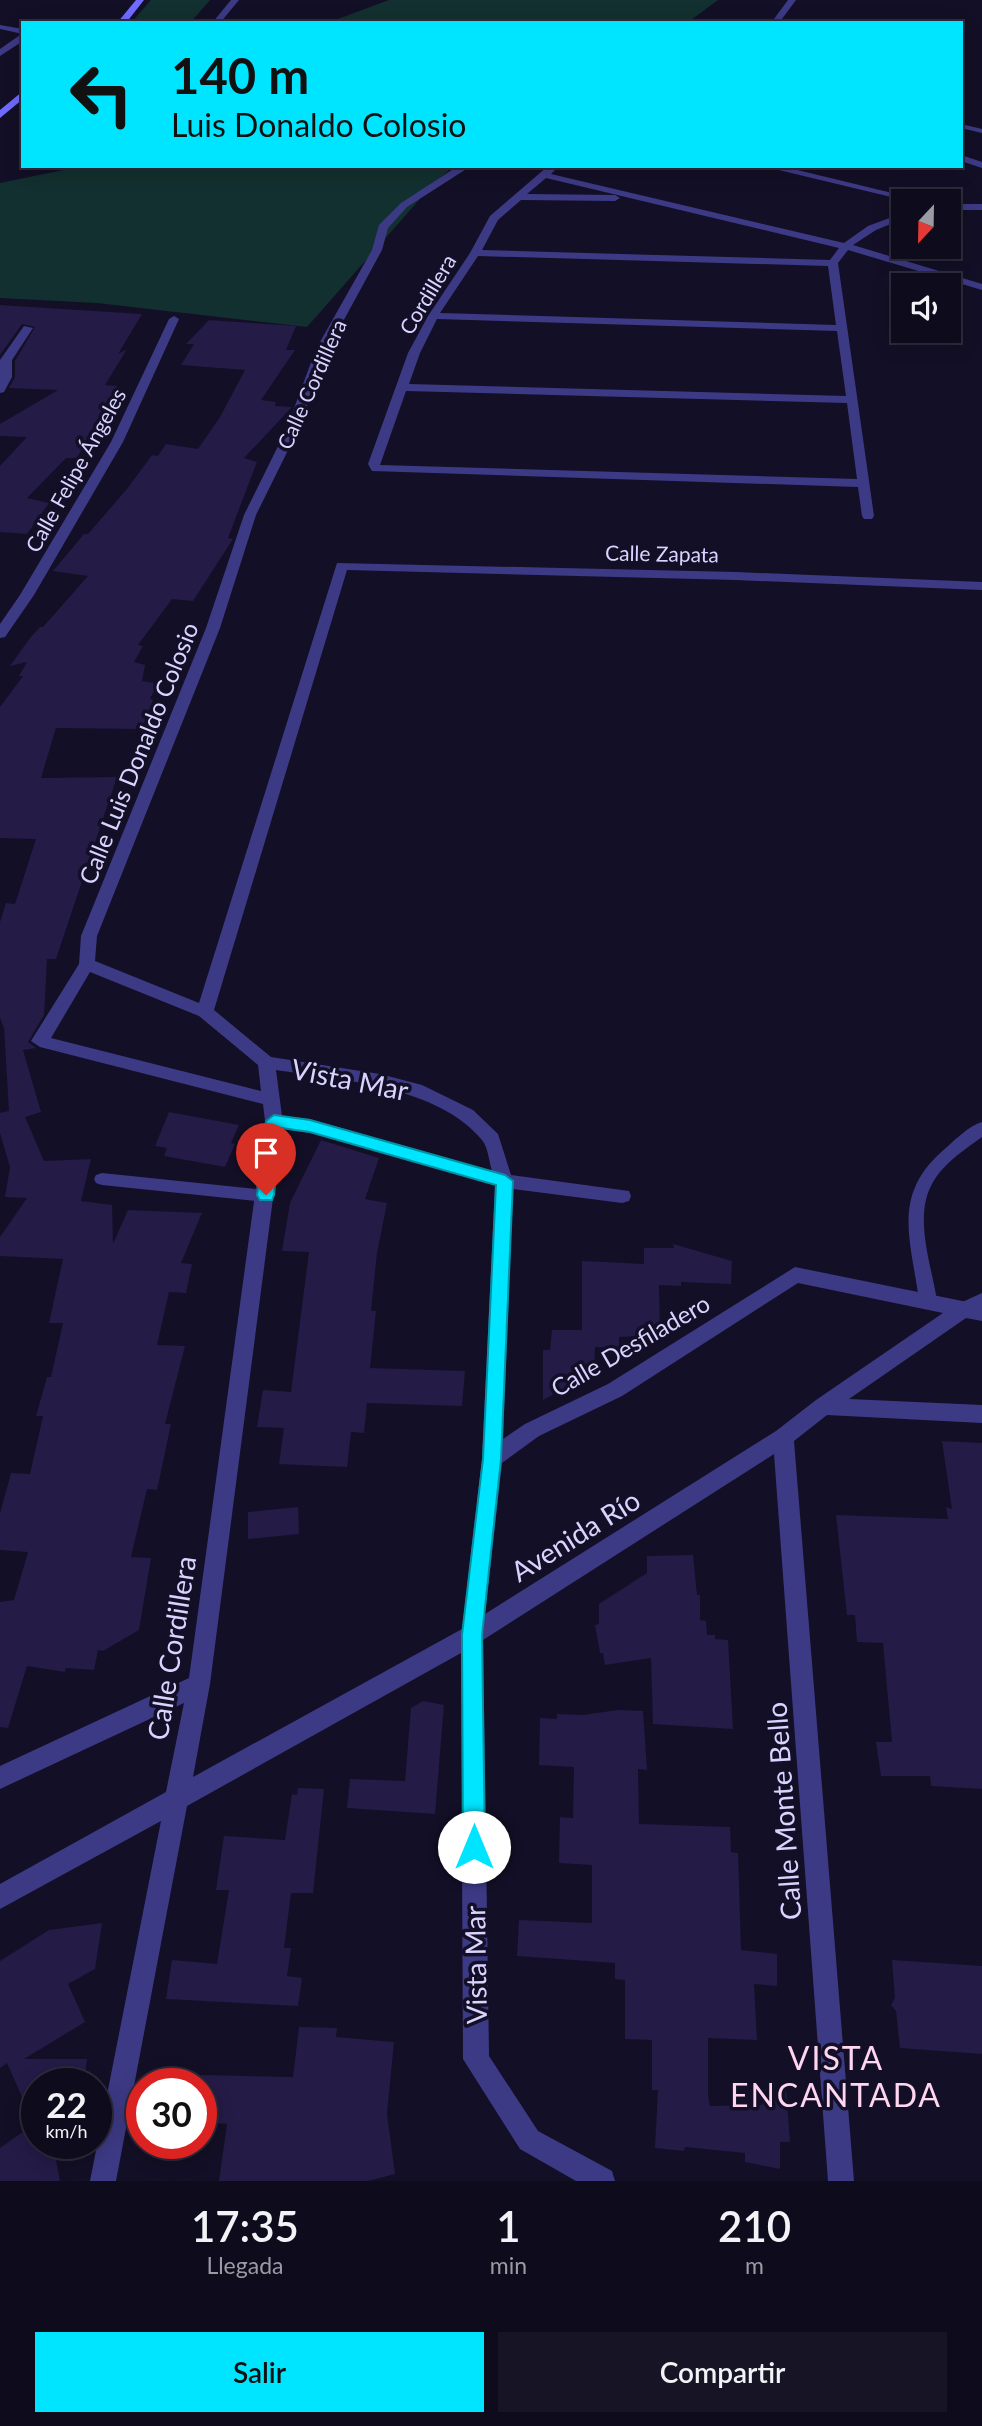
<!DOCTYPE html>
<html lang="es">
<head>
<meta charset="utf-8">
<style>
	:root { --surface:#0e0b1c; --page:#171425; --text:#f1f3f6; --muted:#9b9ba3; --line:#2e2b3b; --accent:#00e5ff }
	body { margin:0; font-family:Lato,sans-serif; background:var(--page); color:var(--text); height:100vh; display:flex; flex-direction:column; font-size:26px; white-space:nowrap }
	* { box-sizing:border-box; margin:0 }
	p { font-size:23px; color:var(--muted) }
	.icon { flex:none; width:38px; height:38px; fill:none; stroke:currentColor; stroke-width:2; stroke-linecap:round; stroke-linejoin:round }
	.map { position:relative; height:2181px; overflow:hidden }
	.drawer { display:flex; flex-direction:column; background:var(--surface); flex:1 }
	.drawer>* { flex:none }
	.banner { position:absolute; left:21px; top:21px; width:942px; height:147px; border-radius:0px; box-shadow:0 4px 18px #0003,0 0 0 2px var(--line); background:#00e5ff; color:#111; overflow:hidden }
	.needle { width:46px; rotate:202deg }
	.buttons { position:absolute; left:891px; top:189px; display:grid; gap:14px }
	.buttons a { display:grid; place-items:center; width:70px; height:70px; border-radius:0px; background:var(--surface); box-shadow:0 4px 18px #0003,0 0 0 2px var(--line); font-size:35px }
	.speed { position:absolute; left:21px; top:2068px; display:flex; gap:14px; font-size:35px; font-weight:700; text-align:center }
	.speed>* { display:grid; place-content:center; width:91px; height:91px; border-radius:50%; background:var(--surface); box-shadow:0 4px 18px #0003,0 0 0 2px var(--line); line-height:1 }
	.speed small { font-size:18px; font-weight:400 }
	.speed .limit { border:10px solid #d22; background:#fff; color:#111 }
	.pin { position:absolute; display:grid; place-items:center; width:60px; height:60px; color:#fff; margin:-72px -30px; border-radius:50% 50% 50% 0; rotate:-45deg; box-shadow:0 0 7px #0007 }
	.pin .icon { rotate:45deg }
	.me { position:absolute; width:77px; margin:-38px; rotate:0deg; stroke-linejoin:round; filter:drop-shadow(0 0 5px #0008) }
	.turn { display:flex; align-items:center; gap:24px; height:147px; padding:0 35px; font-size:32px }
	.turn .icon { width:91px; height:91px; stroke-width:2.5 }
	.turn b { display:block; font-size:49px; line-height:60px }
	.eta { display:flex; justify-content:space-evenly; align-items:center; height:119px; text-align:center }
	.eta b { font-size:42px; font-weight:600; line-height:49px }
	.primary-button { display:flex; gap:14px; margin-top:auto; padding:14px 35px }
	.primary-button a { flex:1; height:80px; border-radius:0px; background:var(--accent); color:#111; font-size:28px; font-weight:600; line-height:80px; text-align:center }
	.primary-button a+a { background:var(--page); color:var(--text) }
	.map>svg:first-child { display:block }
	.green { fill:#12302f }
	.building { fill:#241b47 }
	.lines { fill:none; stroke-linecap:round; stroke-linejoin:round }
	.service { fill:#3d3a85; fill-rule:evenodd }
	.minor { fill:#3d3a85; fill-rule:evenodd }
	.secondary { fill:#6f6bff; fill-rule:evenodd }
	.route { fill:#00e5ff; stroke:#0095a6; stroke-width:2 }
	.labels { text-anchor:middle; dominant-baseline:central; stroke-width:7; stroke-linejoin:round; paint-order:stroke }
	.far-street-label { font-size:21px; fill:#d9d4ff; stroke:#130f26 }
	.street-label { font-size:24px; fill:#d9d4ff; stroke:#130f26 }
	.near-street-label { font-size:28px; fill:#d9d4ff; stroke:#130f26 }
	.near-neighbourhood-label { font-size:32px; letter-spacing:2px; fill:#ffd6f0; stroke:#130f26 }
</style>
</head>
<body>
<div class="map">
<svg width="982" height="2181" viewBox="0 0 982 2181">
	<rect width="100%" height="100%" fill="#130f26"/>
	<g class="green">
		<path d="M151,0H210L190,23H131Z"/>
		<path d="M389,0H718L687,23H327Z"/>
		<path d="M83,166H454L434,183L307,327L97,303L0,298V183Z"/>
	</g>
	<g class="building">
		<path d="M0,305L142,314L118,354L127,349L105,385L117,386L97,427L85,443L77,458H66L27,498L49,503L27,534L0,532V466L27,437L0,436V424L58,390L9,388L15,377V361L35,327L22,324L0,355Z"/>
		<path d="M209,320L296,326L286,350H295L261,400L276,402L275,406L292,407L244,458L257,462L228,538L233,539L193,601L172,599L138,645L143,646L134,662L145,665L142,681L159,684L150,698L153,700L142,729L56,728L41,778L117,777L56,959H47L44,1015L28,1042L36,1048L23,1050L41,1112L25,1117L44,1161L91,1159L81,1201L112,1205L113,1244L128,1210L202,1213L181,1263L192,1264L186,1293L169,1292L157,1345L185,1346L165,1424H171L157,1490L147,1489L131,1557L151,1558L139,1630L103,1651L98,1650L94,1670L66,1668L65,1672L27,1666L8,1728L0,1727V1602L14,1600L28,1552L0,1550V1513L11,1473L30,1474L43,1416H36L47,1377H51L63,1323H49L63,1259L0,1256V1237L27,1198L5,1197L10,1167L0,1133V1113L9,1111L4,1028L0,1018V922L6,903L15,904L36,839L0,838V707L23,676H19L27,662L10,666L30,638L40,627H43L88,576L53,571L84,534H88L127,489L152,455L158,456L166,444L198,449L220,417L245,370L181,365L194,344H186Z"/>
		<path d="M169,1112L239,1125L231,1143L235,1144L225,1167L164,1156L167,1148L155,1146Z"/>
		<path d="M321,1140L379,1158L365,1199L387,1203L377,1253L371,1311H376L370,1368L465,1371L462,1406L367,1403L364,1433L351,1432L347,1467L279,1464L284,1428L257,1427L263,1390L291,1392L309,1252L282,1251L290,1203Z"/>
		<path d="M673,1244L732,1261L731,1284L681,1282V1286L659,1285L660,1335L619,1337V1348L595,1347L594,1372L543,1400V1350H550L552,1330H582V1261L644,1264V1248H674Z"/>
		<path d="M942,1441L982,1443V1789L931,1786L930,1776H881L876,1742H892L883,1643L857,1642L855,1615H847L836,1515L948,1519L946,1507L952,1509Z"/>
		<path d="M298,1507L299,1534L248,1539V1512Z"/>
		<path d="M693,1555L697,1595H700V1620L706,1621L707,1635H715V1639L728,1640L733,1729L653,1724L651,1658L605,1665L603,1653H600L595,1625L599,1624V1604L647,1573V1556Z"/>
		<path d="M423,1701L444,1705L435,1814L347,1808L350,1779L405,1781L411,1708Z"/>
		<path d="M618,1710L643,1711L647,1770L638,1769L639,1824L730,1827L731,1852L738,1853L741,1950L777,1954V1986L754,1984L757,2040L708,2038V2095L710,2106L762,2105L760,2089L786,2090L790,2142H780V2169L745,2162V2153L685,2147L684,2151L655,2148L658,2090H652V2040L625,2039V1980L615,1979V1963L517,1956L519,1920L592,1923V1865L559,1863L560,1817L573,1818L574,1767L539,1765L540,1718L557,1719V1714L583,1715Z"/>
		<path d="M298,1788L324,1789L313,1893H291L284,1948H291L287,1976L302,1978L298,2006L166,1999L172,1960L217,1964L229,1890H216L224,1836L285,1840L292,1794L297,1795Z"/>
		<path d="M102,1923L95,1969L68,1984L85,2022L24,2059H87L84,2084H37V2144H53L60,2181H0V2148L34,2124L7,2063L0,2068V1961L49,1930Z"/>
		<path d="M892,1960L982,1966V2054L900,2048L896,2011L891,2005L895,1998Z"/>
		<path d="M299,2027L337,2028L336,2037L394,2042L387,2114L395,2174L368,2181H219L227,2124L201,2122V2075L293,2077Z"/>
	</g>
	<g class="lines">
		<g class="service">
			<path d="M231,0H239L220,23H212Z"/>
			<path d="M788,0H796L779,23H771Z"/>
			<path d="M961,124L982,129V133L961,128Z"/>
			<path d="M982,1122V1137C964,1150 941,1165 931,1186C914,1219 932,1267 937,1301L934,1306L928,1308L922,1306L919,1301C911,1238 890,1194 947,1147C957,1138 969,1126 982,1122Z"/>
			<path d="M102,1173L266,1190L272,1191L274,1196L272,1201L266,1202L102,1185L96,1183L94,1179L96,1175Z"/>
			<path d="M982,1293V1308L964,1316L958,1314L955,1309L958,1304Z"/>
		</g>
		<g class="minor">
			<path d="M0,25L23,29V34L0,29Z"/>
			<path d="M20,35H23V41L0,56V49Z"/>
			<path d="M961,155L982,162V168L961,161Z"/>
			<path d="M458,166H471L407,207L388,228L382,250L328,349L298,430L256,515L220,628L97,936L95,961L199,1003L337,563L736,572L982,582V590L736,580L347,570L214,1010L271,1057L380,1074L422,1085L473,1110L498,1134L511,1175L629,1191L631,1196L629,1201L622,1203L513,1189L503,1439L525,1424L608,1384L795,1267L982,1305V1321L966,1318L849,1399L982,1405V1423L827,1415L794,1441L854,2181H828L774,1454L483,1640L489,2056L538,2131L612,2171L615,2181H576L520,2149L463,2059L461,1653L187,1806L116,2181H90L161,1821L0,1909V1884L166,1792L184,1703L0,1789V1766L189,1678L265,1121L263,1104L40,1047L31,1041L79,964L81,936L206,628L244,515L286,430L316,349L372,250L379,225L401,203ZM90,972L199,1016L258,1065L261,1091L51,1038ZM276,1070C340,1080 438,1086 482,1140C488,1147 489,1161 492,1171L310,1119L282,1116ZM282,1129L310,1133L495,1185L482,1459L462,1629L193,1777L210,1684ZM798,1283L943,1313L816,1400L776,1431L485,1614L502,1463L539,1436L622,1396Z"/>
			<path d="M548,166H559L551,174L844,243L868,226L903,213V219L876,230L853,245L982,284V290L848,250L838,263L874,516L872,519H864L862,516L858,487L372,471L368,464L408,353L428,316L470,253L490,216ZM546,178L839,248L830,260L482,250L498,220L521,200L615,201L620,198L615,195L527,194ZM478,256L828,266L836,325L440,313ZM437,319L837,331L846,396L409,384L420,353ZM406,391L847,403L857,479L380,465Z"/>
			<path d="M762,166H781L925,201H908Z"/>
			<rect x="948" y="204" width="34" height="6"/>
			<path d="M174,316L179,319L123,442L34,595L5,637L0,638V624L20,595L111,442L169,319Z"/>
			<path d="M24,326L33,328L12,360V377L4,392L0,393V360Z"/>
		</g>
		<g class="secondary">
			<path d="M136,0H144L126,23H117Z"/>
			<path d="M23,91V99L0,118V110Z"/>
		</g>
	</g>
	<path class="route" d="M274,1115L310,1120L505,1175L513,1181L501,1459L482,1635L485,1847L482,1855L474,1858L466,1855L463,1847L462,1635L483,1459L496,1185L310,1132L281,1128L274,1195L272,1200H260L257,1195L266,1121Z"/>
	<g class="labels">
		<g class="far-street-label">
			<text transform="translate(427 294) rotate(-59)">Cordillera</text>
			<text transform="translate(311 384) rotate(-66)">Calle Cordillera</text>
			<text transform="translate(75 470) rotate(-61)">Calle Felipe Ángeles</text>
			<text transform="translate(662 553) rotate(1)">Calle Zapata</text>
		</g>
		<g class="street-label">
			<text transform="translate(138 753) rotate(-68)">Calle Luis Donaldo Colosio</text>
			<text transform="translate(630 1345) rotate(-30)">Calle Desfiladero</text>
		</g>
		<g class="near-street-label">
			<text transform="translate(350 1079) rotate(11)">Vista Mar</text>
			<text transform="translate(575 1535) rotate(-32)">Avenida Río</text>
			<text transform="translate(171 1648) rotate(-81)">Calle Cordillera</text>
			<text transform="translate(783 1811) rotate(-94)">Calle Monte Bello</text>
			<text transform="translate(475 1965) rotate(-91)">Vista Mar</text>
		</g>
		<g class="near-neighbourhood-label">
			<text x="836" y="2057">VISTA<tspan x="836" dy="37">ENCANTADA</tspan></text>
		</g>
	</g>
</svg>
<div class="buttons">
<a><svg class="needle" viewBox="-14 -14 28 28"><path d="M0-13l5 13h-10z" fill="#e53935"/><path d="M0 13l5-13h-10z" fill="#9b9ba3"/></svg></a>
<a><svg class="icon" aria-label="sound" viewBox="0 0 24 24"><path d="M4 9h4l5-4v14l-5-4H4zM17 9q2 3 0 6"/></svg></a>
</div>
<div class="speed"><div>22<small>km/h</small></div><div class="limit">30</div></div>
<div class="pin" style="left:266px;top:1195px;background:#d93025"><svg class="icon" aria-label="arrive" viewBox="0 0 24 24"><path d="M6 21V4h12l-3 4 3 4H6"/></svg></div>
<svg class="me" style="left:474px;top:1847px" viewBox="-20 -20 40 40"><circle r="19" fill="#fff"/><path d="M0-13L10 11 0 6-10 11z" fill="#00e5ff"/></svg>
<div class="banner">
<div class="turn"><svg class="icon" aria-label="left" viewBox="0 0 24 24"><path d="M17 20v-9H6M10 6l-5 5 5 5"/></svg><div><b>140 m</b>Luis Donaldo Colosio</div></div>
</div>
</div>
<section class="drawer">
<div class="eta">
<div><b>17:35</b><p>Llegada</p></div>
<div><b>1</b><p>min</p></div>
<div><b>210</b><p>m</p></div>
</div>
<div class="primary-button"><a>Salir</a><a>Compartir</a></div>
</section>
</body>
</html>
